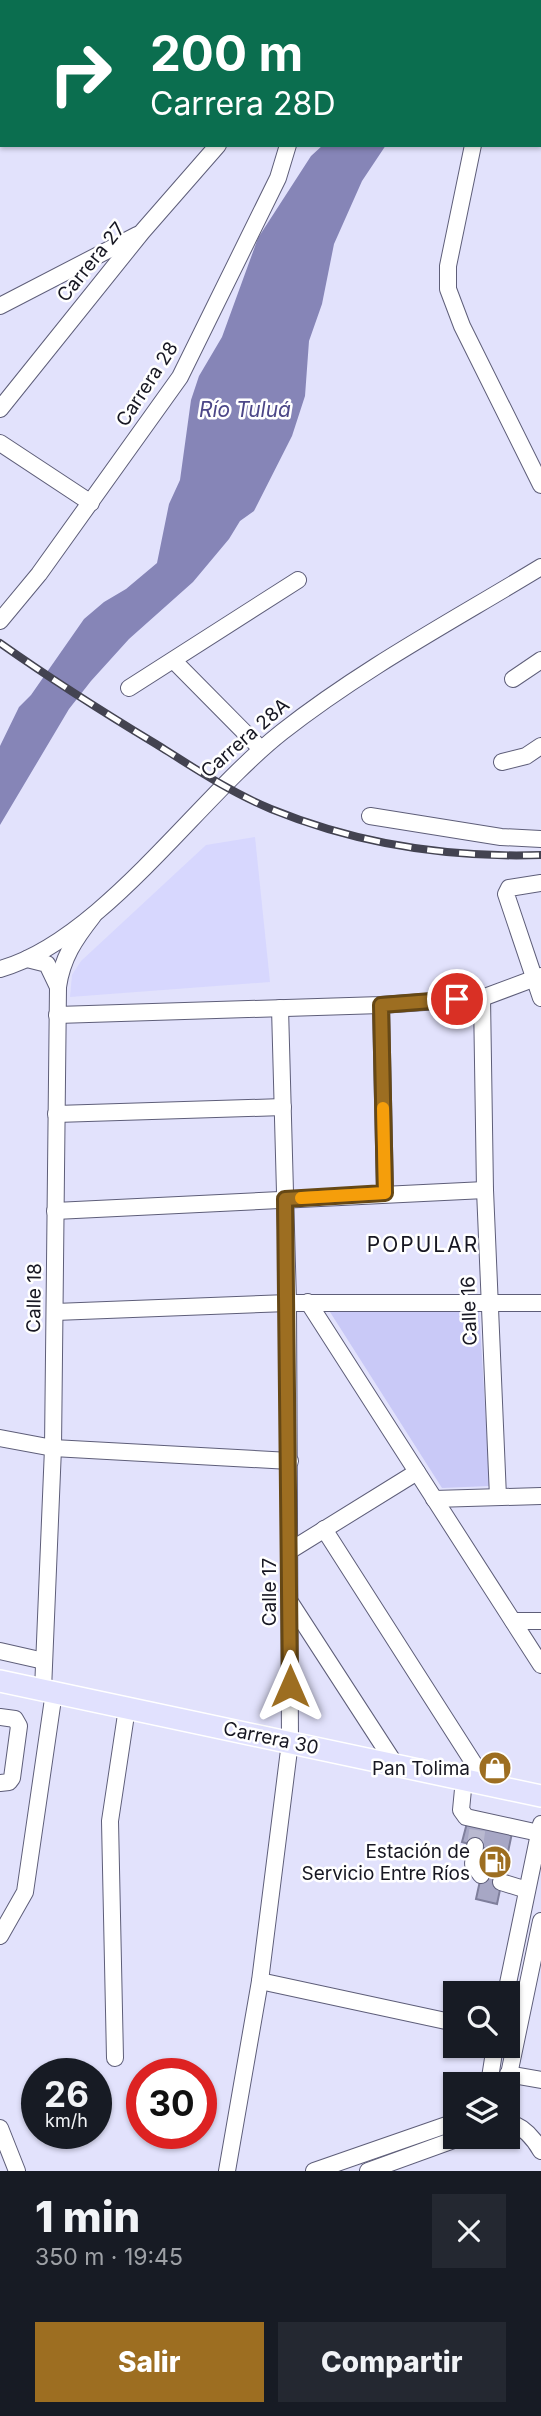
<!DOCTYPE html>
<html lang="es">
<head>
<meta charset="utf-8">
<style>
	:root { --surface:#171b24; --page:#242831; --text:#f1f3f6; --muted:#9ea1a6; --accent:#9d6e21 }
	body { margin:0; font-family:Inter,sans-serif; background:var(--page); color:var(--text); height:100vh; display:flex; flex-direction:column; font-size:26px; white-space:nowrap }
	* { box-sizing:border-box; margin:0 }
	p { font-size:23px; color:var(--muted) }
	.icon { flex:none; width:38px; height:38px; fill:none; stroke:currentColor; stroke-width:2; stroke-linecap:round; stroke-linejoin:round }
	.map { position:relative; height:2171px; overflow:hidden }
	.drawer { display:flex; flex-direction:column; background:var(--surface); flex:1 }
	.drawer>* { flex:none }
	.guide { position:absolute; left:0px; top:0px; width:542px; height:147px; box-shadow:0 2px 5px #0004; background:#0b6e4f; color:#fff; overflow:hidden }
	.controls { position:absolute; left:443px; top:1981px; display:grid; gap:14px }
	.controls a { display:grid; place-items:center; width:77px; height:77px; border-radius:0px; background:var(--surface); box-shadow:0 2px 5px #0004; font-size:35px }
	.speed { position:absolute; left:21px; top:2058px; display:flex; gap:14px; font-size:35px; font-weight:700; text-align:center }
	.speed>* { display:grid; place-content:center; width:91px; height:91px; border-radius:50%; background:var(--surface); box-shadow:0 2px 5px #0004; line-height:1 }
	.speed small { font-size:18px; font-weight:400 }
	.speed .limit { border:10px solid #d22; background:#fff; color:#111 }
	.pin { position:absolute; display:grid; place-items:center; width:60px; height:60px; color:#fff; margin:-30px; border:4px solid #fff; border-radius:50%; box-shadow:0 2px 7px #0007 }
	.me { position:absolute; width:77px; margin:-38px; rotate:0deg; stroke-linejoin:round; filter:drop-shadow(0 0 5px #0008) }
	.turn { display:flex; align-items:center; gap:24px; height:147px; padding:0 35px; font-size:32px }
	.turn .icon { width:91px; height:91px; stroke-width:2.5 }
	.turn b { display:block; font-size:49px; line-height:60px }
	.round { display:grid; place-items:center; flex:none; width:74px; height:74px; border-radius:0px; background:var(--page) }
	.headline { display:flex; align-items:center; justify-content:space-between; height:119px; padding:0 35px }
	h1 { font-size:42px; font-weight:800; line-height:52px }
	.action { display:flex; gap:14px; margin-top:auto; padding:14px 35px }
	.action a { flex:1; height:80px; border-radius:0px; background:var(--accent); color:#fff; font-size:28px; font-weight:800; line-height:80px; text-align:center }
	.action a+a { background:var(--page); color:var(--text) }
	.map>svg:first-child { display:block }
	.built { fill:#d7d7fe }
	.green { fill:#c9c9f7 }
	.water { fill:#8685b7 }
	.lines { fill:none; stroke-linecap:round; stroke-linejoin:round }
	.river { stroke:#8685b7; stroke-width:30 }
	.building { fill:#a7a7c5; stroke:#7f7f9c; stroke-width:2 }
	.minor-tunnel { stroke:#b9b9d0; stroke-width:16; stroke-dasharray:16 8; stroke-linecap:butt }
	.minor-casing { stroke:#5e5e79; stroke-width:18 }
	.major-casing { stroke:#fff; stroke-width:24 }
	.minor { stroke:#fff; stroke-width:16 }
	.major { stroke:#e1e1fe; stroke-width:21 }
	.rail-casing { stroke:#434351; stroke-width:8 }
	.rail { stroke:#fff; stroke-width:5; stroke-dasharray:16; stroke-linecap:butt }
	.route-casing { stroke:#664815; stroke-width:18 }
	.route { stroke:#9d6e21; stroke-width:12 }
	.slow { stroke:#f59e0b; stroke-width:12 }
	.labels { text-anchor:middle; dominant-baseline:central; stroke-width:5; stroke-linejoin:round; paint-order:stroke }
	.street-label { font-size:19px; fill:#171722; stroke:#fff }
	.poi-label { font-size:19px; fill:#171722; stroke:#fff; text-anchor:end }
	.water-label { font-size:21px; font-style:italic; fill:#4c4788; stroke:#fff }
	.neighbourhood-label { font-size:21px; letter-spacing:2px; fill:#171722; stroke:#fff }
</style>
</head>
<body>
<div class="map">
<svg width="541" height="2171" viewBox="0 0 541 2171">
	<rect width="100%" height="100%" fill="#e2e2fc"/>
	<path class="built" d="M255,837L270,982L70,997L72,975L81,961L206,845Z"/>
	<path class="green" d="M479,1309L490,1486L442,1488L330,1312Z"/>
	<path class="water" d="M323,145H386L362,181L334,244L322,304L309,341L305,396L292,436L254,511L240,521L229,539L193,582L129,639L91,681L69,709L0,825V746L19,707L31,695L84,619L104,602L126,589L157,563L169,504L180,480L191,400L199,376L222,337L258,238L311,156Z"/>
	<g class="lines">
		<path class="river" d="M410,2L411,0"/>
	</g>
	<path class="building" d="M467,1823L512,1833L497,1904L476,1899L487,1849L462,1842Z"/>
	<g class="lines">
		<path class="minor-tunnel" d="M475,1846L478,1825"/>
		<defs>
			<g id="minor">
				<path d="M263,0L265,2"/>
				<path d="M132,2L134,0"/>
				<path d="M315,2L316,0"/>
				<path d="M540,2L541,0"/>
				<path d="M0,115L2,113"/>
				<path d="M473,145L448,266V289L462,326L541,485"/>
				<path d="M0,306L137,235"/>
				<path d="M0,409L142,232L218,145"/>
				<path d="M0,443L91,503"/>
				<path d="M0,621L39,574L180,377L278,178L288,145"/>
				<path d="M174,661L261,749"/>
				<path d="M513,679L541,660"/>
				<path d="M129,688L298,580"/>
				<path d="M502,762L526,756L541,746"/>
				<path d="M370,816L501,837L541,839"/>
				<path d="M541,883L509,888L506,894L541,998"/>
				<path d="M27,959L47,964L58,987"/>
				<path d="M0,969C101,941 197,799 282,732C362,669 454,620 541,567"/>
				<path d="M482,998L485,1190L498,1497"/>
				<path d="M381,1005L385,1193"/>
				<path d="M57,1015L381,1005L482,998L541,976"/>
				<path d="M56,1114L283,1107"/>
				<path d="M55,1211L485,1190"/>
				<path d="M308,1302L541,1665"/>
				<path d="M55,1312L288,1303H541"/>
				<path d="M0,1438L53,1448L290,1461"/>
				<path d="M434,1499L541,1496"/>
				<path d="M324,1529L487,1784"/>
				<path d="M291,1550L417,1472"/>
				<path d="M290,1602L395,1764"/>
				<path d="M513,1621H541"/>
				<path d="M0,1651L44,1661"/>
				<path d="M43,1690L53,1448L58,987C62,958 75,939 93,916"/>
				<path d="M0,1717L15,1719L19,1726L12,1778L9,1782L0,1783"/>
				<path d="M464,1779L461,1810L466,1817L539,1833"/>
				<path d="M475,1846L473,1864L481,1875"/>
				<path d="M501,1882L527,1890"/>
				<path d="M0,1936L25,1892L54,1692"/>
				<path d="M260,1981L455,2023"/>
				<path d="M506,1993L541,1824"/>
				<path d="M115,2058L110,1821L127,1708"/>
				<path d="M508,2074L541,2080"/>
				<path d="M489,2084L495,2046"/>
				<path d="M507,2084L541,1921"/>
				<path d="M508,2122C523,2126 533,2137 541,2151"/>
				<path d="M0,2128L17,2171"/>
				<path d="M227,2171L260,1981L290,1742L288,1303L280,1008"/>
				<path d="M314,2171L455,2122"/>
				<path d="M368,2171L462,2137"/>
			</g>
			<path id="major" d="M0,1681L541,1796"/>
		</defs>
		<use href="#minor" class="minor-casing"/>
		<use href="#major" class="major-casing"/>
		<use href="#minor" class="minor"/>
		<use href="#major" class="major"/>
		<defs>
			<path id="rail" d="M0,643C51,679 103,712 156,744C194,768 230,792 271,809C357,844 449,858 541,855"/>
		</defs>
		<use href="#rail" class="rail-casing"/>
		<use href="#rail" class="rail"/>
	</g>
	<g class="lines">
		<defs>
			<path id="route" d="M290,1686L285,1199L385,1193L381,1005L457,999"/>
		</defs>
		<use href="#route" class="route-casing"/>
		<use href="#route" class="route"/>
		<path class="slow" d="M301,1198L385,1193L383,1108"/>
	</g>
	<defs>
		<symbol id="shop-disc" viewBox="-11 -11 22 22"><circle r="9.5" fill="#9d6e21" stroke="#fff"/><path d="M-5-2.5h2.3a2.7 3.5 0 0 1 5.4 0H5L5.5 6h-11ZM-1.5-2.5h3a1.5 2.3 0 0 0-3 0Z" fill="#fff"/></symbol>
		<symbol id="fuel-disc" viewBox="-11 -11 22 22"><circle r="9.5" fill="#9d6e21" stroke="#fff"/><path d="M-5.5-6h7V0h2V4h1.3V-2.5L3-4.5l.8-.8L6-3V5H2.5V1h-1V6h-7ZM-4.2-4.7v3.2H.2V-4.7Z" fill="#fff"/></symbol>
	</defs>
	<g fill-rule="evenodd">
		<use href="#shop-disc" x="476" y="1749" width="38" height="38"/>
		<use href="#fuel-disc" x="476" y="1843" width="38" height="38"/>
	</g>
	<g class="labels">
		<g class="street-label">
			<text transform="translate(91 262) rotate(-51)">Carrera 27</text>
			<text transform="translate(147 384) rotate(-57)">Carrera 28</text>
			<text transform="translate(245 738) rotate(-41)">Carrera 28A</text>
			<text transform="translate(34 1298) rotate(-89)">Calle 18</text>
			<text transform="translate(469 1311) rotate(-92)">Calle 16</text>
			<text transform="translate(269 1592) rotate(-90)">Calle 17</text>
			<text transform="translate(271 1738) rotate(12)">Carrera 30</text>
		</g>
		<g class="poi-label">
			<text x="470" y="1768">Pan Tolima</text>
			<text x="470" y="1851">Estación de<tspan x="470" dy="22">Servicio Entre Ríos</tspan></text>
		</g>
		<g class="water-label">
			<text x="245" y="409">Río Tuluá</text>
		</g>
		<g class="neighbourhood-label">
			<text x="423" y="1244">POPULAR</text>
		</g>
	</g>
</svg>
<div class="controls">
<a><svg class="icon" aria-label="search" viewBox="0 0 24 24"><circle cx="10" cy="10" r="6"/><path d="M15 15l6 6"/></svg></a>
<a><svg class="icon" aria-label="layers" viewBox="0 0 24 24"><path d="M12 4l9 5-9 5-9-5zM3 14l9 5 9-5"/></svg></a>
</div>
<div class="speed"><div>26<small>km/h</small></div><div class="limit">30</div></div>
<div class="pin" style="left:457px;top:999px;background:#d93025"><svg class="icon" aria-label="arrive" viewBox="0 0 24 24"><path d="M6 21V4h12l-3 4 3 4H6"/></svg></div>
<svg class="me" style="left:290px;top:1686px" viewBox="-20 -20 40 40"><path d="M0-17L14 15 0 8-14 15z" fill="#9d6e21" stroke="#fff" stroke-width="4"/></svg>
<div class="guide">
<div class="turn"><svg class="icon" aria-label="right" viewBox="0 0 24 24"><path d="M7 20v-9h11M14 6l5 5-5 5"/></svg><div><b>200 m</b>Carrera 28D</div></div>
</div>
</div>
<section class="drawer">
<div class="headline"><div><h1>1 min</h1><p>350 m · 19:45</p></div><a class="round"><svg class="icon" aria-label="close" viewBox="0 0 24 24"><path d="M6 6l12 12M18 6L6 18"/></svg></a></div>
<div class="action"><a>Salir</a><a>Compartir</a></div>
</section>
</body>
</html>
